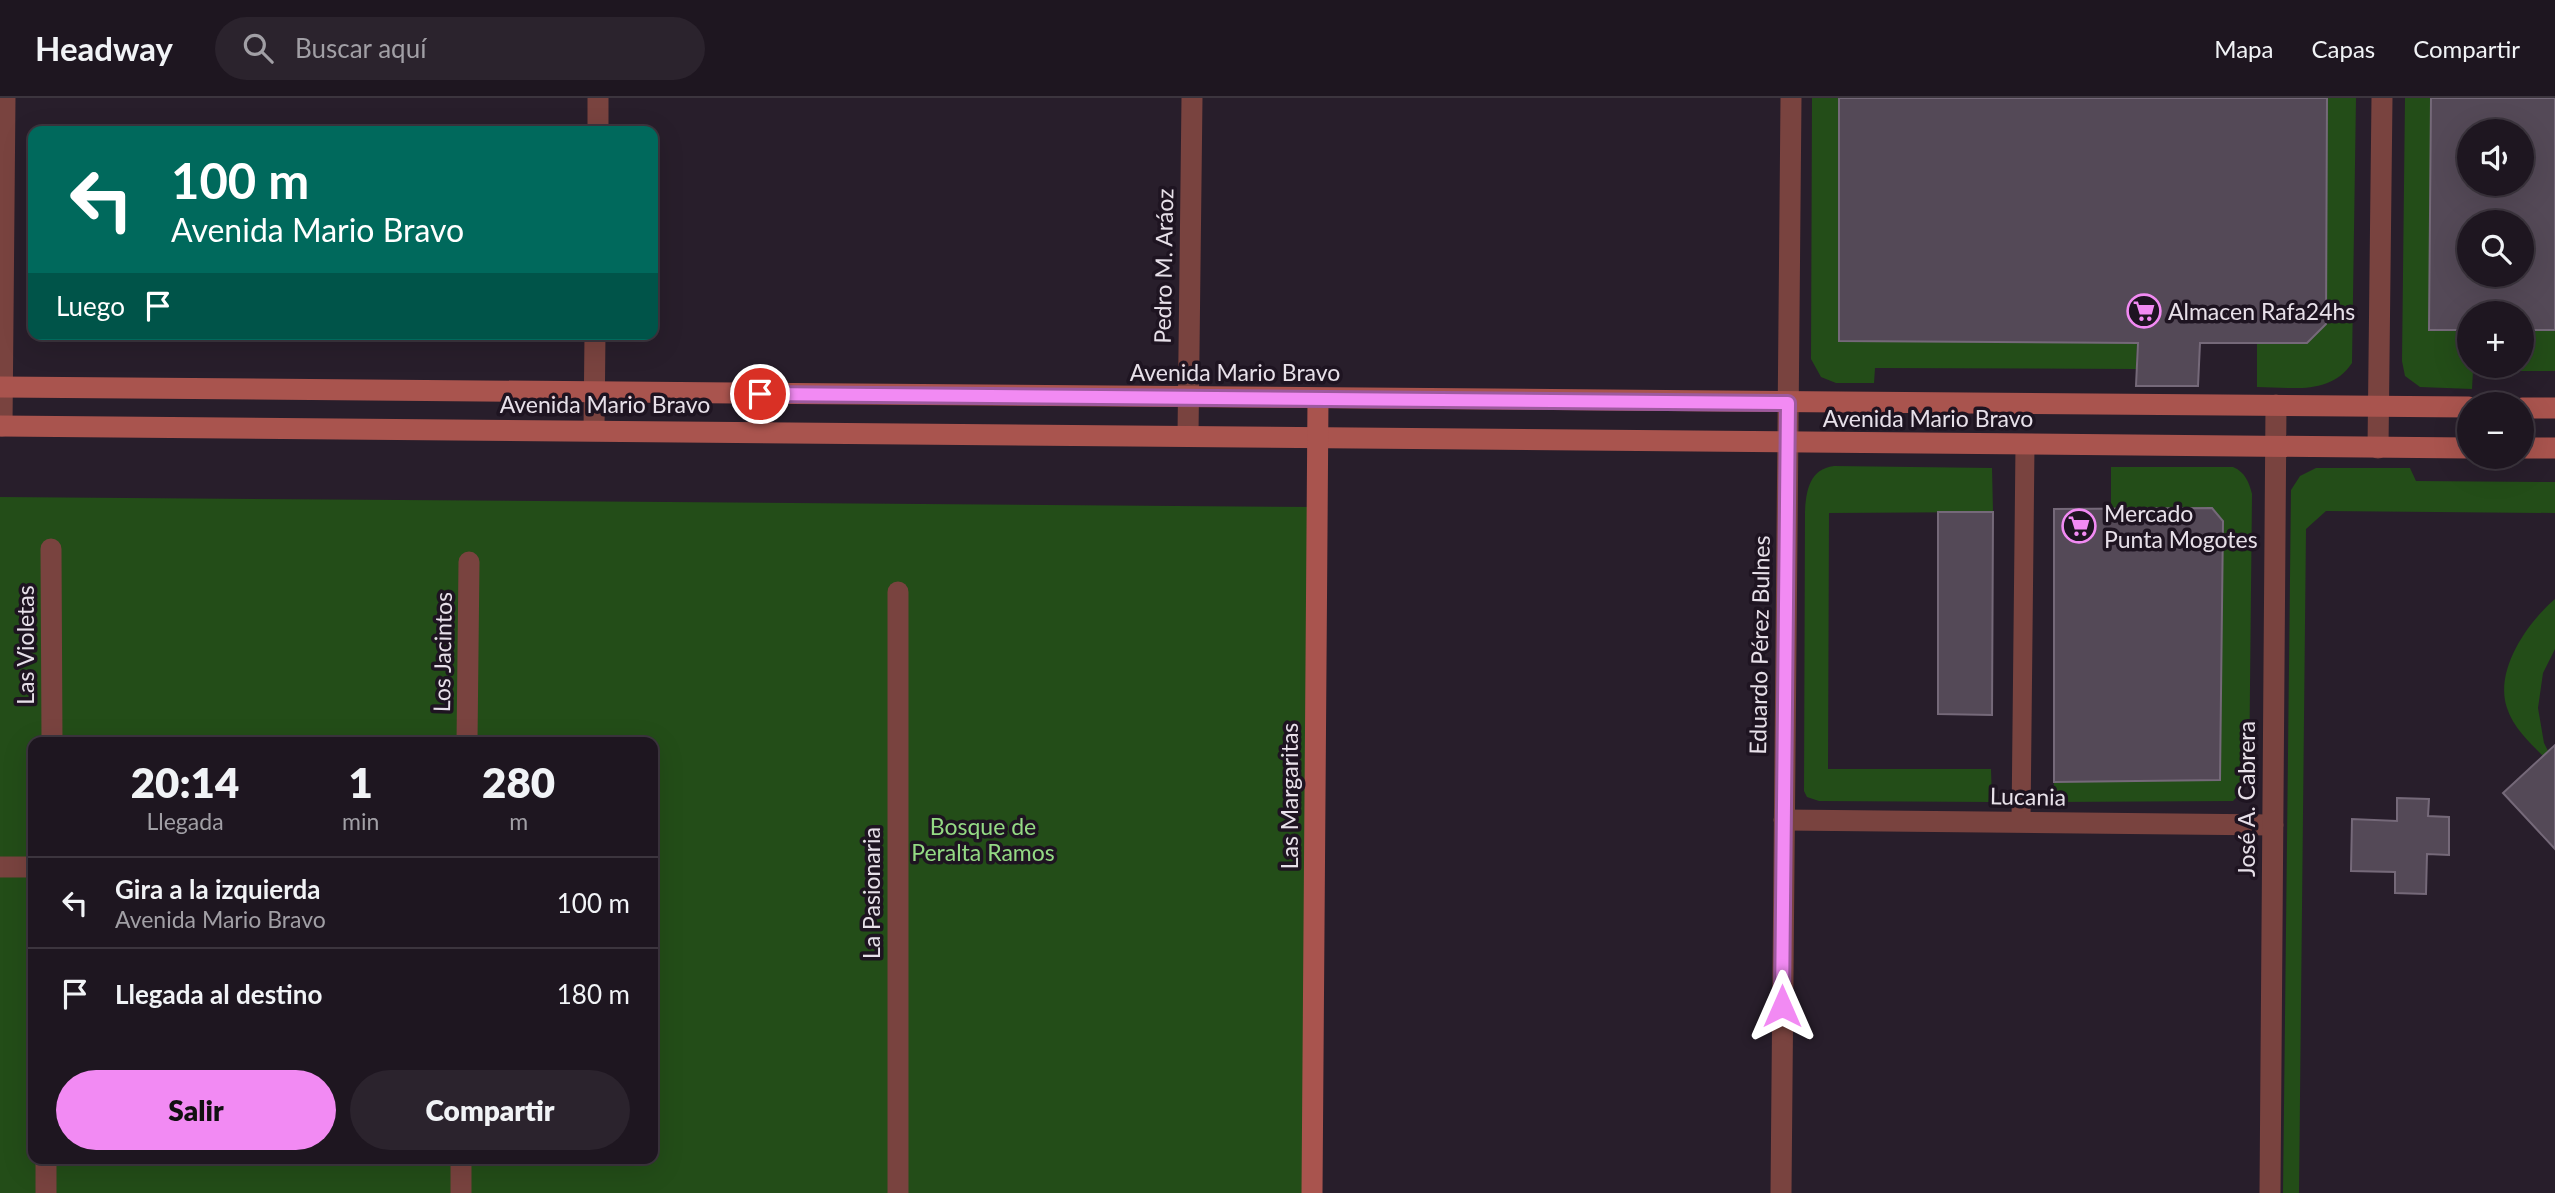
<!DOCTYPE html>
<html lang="es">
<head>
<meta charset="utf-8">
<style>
	:root { --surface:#1e1620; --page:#2b232d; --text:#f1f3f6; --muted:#a19fa5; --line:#3c353e; --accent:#f28af3 }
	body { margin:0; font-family:Lato,sans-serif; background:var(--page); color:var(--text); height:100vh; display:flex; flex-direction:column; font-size:26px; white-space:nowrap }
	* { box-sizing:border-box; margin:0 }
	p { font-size:23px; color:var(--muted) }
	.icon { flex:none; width:38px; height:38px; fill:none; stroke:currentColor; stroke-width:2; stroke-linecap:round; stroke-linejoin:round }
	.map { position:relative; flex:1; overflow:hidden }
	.panel { position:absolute; left:28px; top:639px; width:630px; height:427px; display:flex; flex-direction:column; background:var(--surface); border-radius:14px; box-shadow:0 7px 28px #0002,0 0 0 2px var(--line) }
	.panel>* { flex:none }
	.top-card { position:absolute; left:28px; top:28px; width:630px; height:214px; border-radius:14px; box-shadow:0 7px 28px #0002,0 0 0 2px var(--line); background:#00695c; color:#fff; overflow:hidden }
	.tools { position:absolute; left:2457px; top:21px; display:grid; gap:14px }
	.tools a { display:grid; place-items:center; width:77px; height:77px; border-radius:50%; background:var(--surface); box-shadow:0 7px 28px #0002,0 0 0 2px var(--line); font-size:35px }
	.pin { position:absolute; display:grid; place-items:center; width:60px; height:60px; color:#fff; margin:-30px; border:4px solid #fff; border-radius:50%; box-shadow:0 2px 7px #0007 }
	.me { position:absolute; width:77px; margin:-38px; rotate:0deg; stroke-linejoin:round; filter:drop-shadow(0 0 5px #0008) }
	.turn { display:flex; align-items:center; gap:24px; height:147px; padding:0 28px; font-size:32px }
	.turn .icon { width:91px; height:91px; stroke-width:2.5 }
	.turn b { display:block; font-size:49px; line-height:60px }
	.then { display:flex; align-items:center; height:66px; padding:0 28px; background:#0003; gap:14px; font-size:26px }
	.eta { display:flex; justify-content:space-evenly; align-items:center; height:119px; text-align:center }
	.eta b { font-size:42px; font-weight:800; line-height:49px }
	.cta { display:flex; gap:14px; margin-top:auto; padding:14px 28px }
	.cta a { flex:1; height:80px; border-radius:42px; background:var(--accent); color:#111; font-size:28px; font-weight:800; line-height:80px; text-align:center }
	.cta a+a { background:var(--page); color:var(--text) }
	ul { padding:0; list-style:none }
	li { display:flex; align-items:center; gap:21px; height:91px; padding:0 28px; border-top:2px solid var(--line) }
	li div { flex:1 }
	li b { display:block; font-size:26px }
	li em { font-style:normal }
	header { display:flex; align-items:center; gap:42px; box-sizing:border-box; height:98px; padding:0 35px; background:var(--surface); border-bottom:2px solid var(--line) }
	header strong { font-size:33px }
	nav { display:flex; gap:38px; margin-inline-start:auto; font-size:24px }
	.search { width:490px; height:63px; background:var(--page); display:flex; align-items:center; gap:18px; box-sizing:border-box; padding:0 24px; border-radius:38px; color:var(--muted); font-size:26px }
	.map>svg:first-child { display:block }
	.green { fill:#234d18; fill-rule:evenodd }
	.building { fill:#544957; stroke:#756979; stroke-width:2; fill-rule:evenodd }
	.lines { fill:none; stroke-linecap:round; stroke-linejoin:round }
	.lane { stroke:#79433f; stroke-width:19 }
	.street { stroke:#79433f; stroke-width:21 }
	.secondary { stroke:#a9544e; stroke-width:21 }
	.route-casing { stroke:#9d5a9e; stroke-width:18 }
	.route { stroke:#f28af3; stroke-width:12 }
	.labels { text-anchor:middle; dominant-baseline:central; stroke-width:7; stroke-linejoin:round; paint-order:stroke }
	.street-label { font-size:23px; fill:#e7e0e9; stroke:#1e1421 }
	.poi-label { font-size:23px; fill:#e7e0e9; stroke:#1e1421; text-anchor:start }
	.park-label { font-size:23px; fill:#94da84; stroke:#1e1421 }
</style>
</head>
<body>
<header>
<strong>Headway</strong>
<div class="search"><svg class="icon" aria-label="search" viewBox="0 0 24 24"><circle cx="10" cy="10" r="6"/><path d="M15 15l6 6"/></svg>Buscar aquí</div>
<nav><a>Mapa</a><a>Capas</a><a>Compartir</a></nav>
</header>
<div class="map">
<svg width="2555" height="1095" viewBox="0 0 2555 1095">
	<rect width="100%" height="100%" fill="#281e2b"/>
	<g class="green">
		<path d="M1812,0H1840L1839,235L1845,242L2137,244L2136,271L1875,270L1874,285H1836L1821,279L1811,261Z"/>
		<path d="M2327,0H2356L2352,265C2330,298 2291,289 2257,289V245H2307L2326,226Z"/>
		<path d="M2405,0H2431L2429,232H2469V268H2522V232H2555V273H2473L2472,291L2420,289L2405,278L2402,263Z"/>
		<path d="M1834,368L1992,370L1993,414L1829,415L1828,671H1991L1992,704L1819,703L1807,699L1804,693L1805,414C1806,394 1809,371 1834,368Z"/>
		<path d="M2111,369H2233C2245,374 2249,384 2252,396L2249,685L2233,703L2053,704L2054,684L2220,682L2223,423L2212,410H2111Z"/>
		<path d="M2316,370H2410L2416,383L2555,384V415L2326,413L2306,431L2299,1095H2283L2291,392L2300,378Z"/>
		<path d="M0,399L1317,409L1312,1095H0ZM33,644H653V1060H33Z"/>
		<path d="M2555,501V551L2543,575L2538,610L2544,645L2548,653L2543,658C2529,644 2513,629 2507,610C2494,572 2528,524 2555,501Z"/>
	</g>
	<g class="building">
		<path d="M1839,0H2327L2326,226L2307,245H2200L2198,288H2136L2138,245L1839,243Z"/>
		<path d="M2431,0H2555V232H2522V215H2469V232H2429ZM2469,33H2522V86H2469ZM2469,124H2522V177H2469Z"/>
		<path d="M2212,410L2223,423L2220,682L2054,684V411Z"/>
		<path d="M1938,414H1993L1992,617L1938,616Z"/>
		<path d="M2555,647V751L2503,695Z"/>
		<path d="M2397,700L2429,701L2428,718L2449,719V757L2427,756L2426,796L2395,795V774L2351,773L2352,721L2397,723Z"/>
	</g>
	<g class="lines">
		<path class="lane" d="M2021,724L2025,347"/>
		<g class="street">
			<path d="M598,33V0"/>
			<path d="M2,328L5,0"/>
			<path d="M594,332L595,236"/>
			<path d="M1188,337L1192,0"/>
			<path d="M2378,350L2382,0"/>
			<path d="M51,451L52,644"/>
			<path d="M898,494V1095"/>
			<path d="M467,644L469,464"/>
			<path d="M1784,722L2273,727"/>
			<path d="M0,769H33"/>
			<path d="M46,1095V1060"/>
			<path d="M461,1095V1060"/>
			<path d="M1781,1095L1791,0"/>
			<path d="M2270,1095L2276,307"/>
		</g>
		<g class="secondary">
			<path d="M0,289L2469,309"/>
			<path d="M2522,310H2555"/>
			<path d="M0,328L2469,350"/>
			<path d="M2522,350H2555"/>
			<path d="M1312,1095L1318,301"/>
		</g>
	</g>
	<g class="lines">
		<defs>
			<path id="route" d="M760,296L1788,305L1782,908"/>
		</defs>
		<use href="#route" class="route-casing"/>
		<use href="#route" class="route"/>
	</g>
	<defs>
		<symbol id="supermarket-ring" viewBox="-11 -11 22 22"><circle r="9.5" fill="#1e1421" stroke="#f28af3" stroke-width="1.5"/><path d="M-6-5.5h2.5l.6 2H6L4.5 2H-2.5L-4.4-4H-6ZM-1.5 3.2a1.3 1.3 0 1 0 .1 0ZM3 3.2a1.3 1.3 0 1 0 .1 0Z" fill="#f28af3"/></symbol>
	</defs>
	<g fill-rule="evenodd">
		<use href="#supermarket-ring" x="2125" y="194" width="38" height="38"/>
		<use href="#supermarket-ring" x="2060" y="409" width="38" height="38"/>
	</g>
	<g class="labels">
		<g class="street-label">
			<text transform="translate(1163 168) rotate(-89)">Pedro M. Aráoz</text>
			<text x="1235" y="274">Avenida Mario Bravo</text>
			<text x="605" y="306">Avenida Mario Bravo</text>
			<text x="1928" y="320">Avenida Mario Bravo</text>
			<text transform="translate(25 547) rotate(-90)">Las Violetas</text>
			<text transform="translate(1759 547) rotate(-89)">Eduardo Pérez Bulnes</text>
			<text transform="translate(442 554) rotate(-89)">Los Jacintos</text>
			<text transform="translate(1289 698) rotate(-90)">Las Margaritas</text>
			<text transform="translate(2028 698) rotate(1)">Lucania</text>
			<text transform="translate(2246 701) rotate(-90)">José A. Cabrera</text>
			<text transform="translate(871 795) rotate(-90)">La Pasionaria</text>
		</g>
		<g class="poi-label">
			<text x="2168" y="213">Almacen Rafa24hs</text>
			<text x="2104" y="415">Mercado<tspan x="2104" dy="26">Punta Mogotes</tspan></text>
		</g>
		<g class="park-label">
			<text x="983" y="728">Bosque de<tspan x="983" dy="26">Peralta Ramos</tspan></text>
		</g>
	</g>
</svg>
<div class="tools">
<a><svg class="icon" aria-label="sound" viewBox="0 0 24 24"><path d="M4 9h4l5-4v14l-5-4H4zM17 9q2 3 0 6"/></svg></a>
<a><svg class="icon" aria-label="search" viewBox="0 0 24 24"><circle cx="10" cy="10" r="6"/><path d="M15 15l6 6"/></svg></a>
<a>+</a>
<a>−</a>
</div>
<div class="pin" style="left:760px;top:296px;background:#d93025"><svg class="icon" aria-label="arrive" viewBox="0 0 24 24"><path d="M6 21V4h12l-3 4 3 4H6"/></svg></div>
<svg class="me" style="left:1782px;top:908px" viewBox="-20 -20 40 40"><path d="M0-17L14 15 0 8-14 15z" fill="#f28af3" stroke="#fff" stroke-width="4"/></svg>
<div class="top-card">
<div class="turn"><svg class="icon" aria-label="left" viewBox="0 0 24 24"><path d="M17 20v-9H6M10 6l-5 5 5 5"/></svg><div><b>100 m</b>Avenida Mario Bravo</div></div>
<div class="then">Luego<svg class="icon" aria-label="arrive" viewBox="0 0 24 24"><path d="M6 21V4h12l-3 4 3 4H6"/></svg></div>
</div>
<section class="panel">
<div class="eta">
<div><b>20:14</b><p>Llegada</p></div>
<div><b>1</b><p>min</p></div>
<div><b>280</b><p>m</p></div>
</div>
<ul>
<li><svg class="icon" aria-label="left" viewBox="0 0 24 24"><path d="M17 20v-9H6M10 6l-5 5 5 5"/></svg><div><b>Gira a la izquierda</b><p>Avenida Mario Bravo</p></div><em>100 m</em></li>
<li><svg class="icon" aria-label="arrive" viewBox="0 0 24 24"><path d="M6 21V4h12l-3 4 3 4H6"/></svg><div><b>Llegada al destino</b></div><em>180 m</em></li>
</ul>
<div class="cta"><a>Salir</a><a>Compartir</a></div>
</section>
</div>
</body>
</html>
